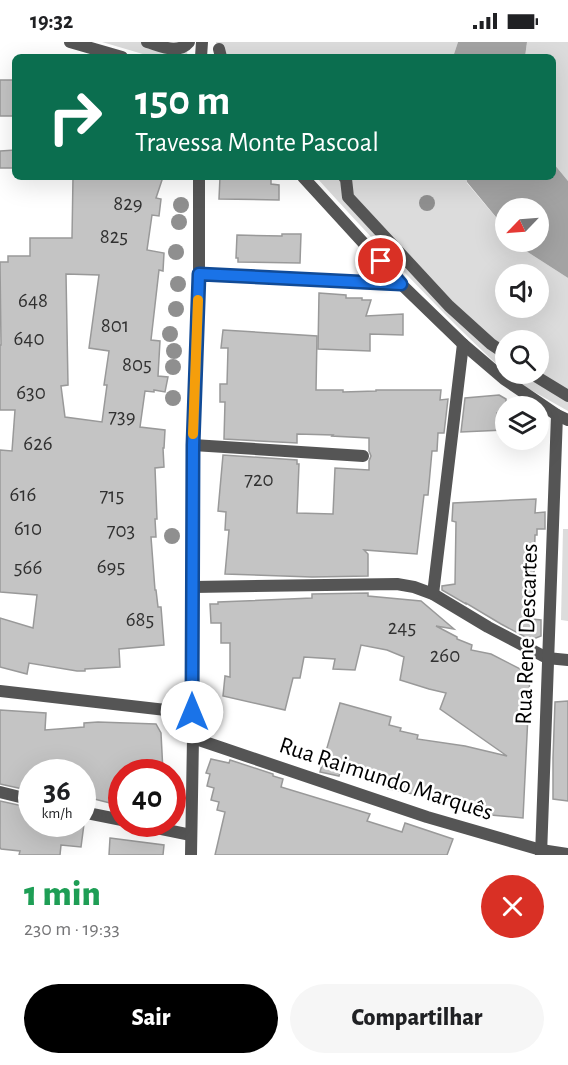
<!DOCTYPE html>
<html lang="pt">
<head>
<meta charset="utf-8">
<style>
	:root { --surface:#fff; --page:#f6f6f6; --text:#202124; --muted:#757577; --accent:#000 }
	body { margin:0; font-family:"Alegreya Sans",sans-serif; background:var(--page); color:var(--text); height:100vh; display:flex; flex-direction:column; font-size:22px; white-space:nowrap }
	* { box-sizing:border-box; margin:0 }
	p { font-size:20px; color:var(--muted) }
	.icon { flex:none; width:33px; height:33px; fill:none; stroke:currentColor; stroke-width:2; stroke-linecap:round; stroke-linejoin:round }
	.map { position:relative; height:813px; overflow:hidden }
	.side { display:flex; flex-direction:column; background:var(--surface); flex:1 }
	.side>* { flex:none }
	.hud { position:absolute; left:12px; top:12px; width:544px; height:126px; border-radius:9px; box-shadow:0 6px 24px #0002; background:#0b6e4f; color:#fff; overflow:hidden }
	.needle { width:39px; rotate:245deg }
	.controls { position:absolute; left:495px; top:156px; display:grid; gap:12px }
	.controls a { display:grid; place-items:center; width:54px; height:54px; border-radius:50%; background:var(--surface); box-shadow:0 6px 24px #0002; font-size:30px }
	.speed { position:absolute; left:18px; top:717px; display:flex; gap:12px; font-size:30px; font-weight:700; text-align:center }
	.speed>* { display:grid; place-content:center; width:78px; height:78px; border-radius:50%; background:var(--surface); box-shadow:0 6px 24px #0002; line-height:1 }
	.speed small { font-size:15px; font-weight:400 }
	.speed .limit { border:9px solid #d22; background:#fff; color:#111 }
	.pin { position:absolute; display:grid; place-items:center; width:51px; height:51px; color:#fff; margin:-26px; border:3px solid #fff; border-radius:50%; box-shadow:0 2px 6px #0007 }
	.me { position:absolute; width:66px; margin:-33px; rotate:0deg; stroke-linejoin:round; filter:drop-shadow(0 0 4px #0008) }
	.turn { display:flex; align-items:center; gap:21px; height:126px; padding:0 24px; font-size:27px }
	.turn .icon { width:78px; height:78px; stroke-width:2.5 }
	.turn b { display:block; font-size:42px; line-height:51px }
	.round { display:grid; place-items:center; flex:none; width:63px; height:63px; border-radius:32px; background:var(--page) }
	.head { display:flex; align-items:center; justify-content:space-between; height:102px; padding:0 24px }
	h1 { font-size:36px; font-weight:800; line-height:45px; color:#1e9e55 }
	.cta { display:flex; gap:12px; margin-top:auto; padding:12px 24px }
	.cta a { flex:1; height:69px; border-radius:36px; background:var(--accent); color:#fff; font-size:24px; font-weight:800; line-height:69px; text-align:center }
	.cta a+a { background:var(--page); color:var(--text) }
	.status { display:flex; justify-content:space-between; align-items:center; height:42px; padding:0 30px; background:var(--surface); direction:ltr }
	.status svg { height:16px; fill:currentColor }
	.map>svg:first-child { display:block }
	.green { fill:#dcdcdc; fill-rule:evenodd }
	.water { fill:#a3a3a3 }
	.building { fill:#c4c4c4; stroke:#999; stroke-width:1.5; fill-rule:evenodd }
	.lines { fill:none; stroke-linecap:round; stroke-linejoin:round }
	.pedestrian { stroke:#555; stroke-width:12 }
	.minor { stroke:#555; stroke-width:12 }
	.tertiary { stroke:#555; stroke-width:12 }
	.tree { fill:#8f8f8f }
	.route-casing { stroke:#114b97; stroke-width:15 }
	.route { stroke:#1a73e8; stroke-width:10 }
	.slow { stroke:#f59e0b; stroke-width:10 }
	.labels { text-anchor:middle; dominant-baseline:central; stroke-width:5; stroke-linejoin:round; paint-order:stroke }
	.number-label { font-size:21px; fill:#313131 }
	.street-label { font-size:24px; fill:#000; stroke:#fff }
</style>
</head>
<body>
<div class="status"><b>19:32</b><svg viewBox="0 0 49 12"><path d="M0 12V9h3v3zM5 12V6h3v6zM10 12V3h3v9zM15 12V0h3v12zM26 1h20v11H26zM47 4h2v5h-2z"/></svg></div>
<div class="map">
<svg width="568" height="813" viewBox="0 0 568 813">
	<rect width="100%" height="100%" fill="#fff"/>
	<g class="green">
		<path d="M102,0H188L187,15H153Z"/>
		<path d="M216,0H458L453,15H216Z"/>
		<path d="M527,0H568V139L554,122V15H525Z"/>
		<path d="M316,135H466L467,141L505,186L506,200H517L526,209L568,236V369L515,339L507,332H538V298H506L505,330C439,269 377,202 316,135ZM506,232H538V266H506Z"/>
		<path d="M563,487H568V579L561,578Z"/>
	</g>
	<g class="water">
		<path d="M458,0H527L525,15H453Z"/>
		<path d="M554,122L568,139V236L526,209L517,200H538V166H506L505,186L467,140L466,135H554Z"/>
	</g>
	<g class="building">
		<rect x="0" y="38" width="15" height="36"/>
		<path d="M15,108V126H0V109Z"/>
		<path d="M73,135H163L156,156L161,157L159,174L152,173L147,208L164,211L163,229L159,228L151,298L160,299L158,334L168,335L165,350L154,348V350L145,349L140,385L165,388L164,406H163L164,425L155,426L157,477H155L156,495H151L155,548H156L158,565H161L164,603L119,607L120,625L85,627V629H77L29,621L27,632L0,625V576L33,586L37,553L0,550V408L12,409L15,368H0V303H1L0,220H8V214H30V196H72ZM66,232L99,233L89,306L109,309L104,343H107L102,380L65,375L61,344L68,343Z"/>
		<path d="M220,135H271V142L279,143V158L219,157Z"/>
		<path d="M282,192H301L300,221L238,220V216H236L237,193L282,194Z"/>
		<path d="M319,251L346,253V256H362V258H371L366,274L403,272V293L370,292V309L318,307Z"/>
		<path d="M223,288L317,294L316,348H343V350L376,349V348H441L440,358L448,357L444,391H438L437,409H432L428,453H424L417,512L364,508L368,512V534L312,535L225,532L229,488H225L226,470L218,469L223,413L297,418V422H299L297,471L333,472L335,426L369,428V419L371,414L369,409V396L332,394L333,393L297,392V401L224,397L225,360H220V342H227L228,306H221Z"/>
		<path d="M499,353L506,357V370L497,371L504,388L461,390L465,356Z"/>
		<path d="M536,457L535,471L545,470V487H537V493H535L534,531L535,544L532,577L541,578V594L531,598L501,582L466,561V562L442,548V544L455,542L456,480L452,479L453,461Z"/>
		<path d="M368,551V554L421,559L454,587L436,584L457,595V597L472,603L471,608L491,612L530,632L523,776L491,773V771L457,765L458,761L388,747L389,742L341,727L339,734L320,730L340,661L391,675L389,683L401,686L400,689L418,693L417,697L465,704L507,714L440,667L446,651L429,647L400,638L404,615L387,608L361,603L355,628L333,627L335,617L304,615L300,636H293L285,668L223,654L225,634L230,635V601H221V581H211L210,562H218V560L312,556V552Z"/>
		<path d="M568,659V759L553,757V716L555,660Z"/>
		<path d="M0,668L46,671L45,688L84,685V681L98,680L156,682L161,691L163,730H122V764L82,754V730H32V749L0,742Z"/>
		<path d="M211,717L229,721L230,718L273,732V734L283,737L281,745L370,772L367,779L402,790L405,781L453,797L447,813H215L225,770L217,768L219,760L211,758L214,746L207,744L210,732L206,731Z"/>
		<path d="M0,759L32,766V782H84L81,805L61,803L60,813H19L20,809L1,807L0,805Z"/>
		<path d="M110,796L164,803L163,813H109Z"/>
	</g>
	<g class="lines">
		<g class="pedestrian">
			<path d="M147,0C161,4 178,13 189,0"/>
			<path d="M219,7L221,15"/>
			<path d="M344,135L346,137L348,155L449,264L491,302L506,312"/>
			<path d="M532,332L568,354"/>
		</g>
		<g class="minor">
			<path d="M70,0L122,15"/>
			<path d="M303,135L401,242L463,302L504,337L557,373L568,378"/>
			<path d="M199,232L401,242"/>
			<path d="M193,403L363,414"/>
			<path d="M193,545L397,542L414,545L433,552L488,585L547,616L568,618"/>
			<path d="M433,552L463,302"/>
			<path d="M0,649L192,671"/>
			<path d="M193,696L427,775L541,808L568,812"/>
			<path d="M0,750L32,758"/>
			<path d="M82,770L122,778"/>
			<path d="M137,782L191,793"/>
			<path d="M541,813L557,373"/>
		</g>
		<g class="tertiary">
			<path d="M201,15L202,0"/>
			<path d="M191,813L193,696V403L199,232V135"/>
		</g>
	</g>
	<g class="tree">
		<circle cx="427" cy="161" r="8"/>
		<circle cx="181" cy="163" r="8"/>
		<circle cx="179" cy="180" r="8"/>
		<circle cx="176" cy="210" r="8"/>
		<circle cx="178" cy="242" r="8"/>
		<circle cx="176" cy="267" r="8"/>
		<circle cx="170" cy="292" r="8"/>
		<circle cx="174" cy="309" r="8"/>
		<circle cx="173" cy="325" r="8"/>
		<circle cx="173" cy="356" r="8"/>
		<circle cx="172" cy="494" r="8"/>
	</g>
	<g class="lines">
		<defs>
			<path id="route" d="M192,670L193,403L199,232L401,242L381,219"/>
		</defs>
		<use href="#route" class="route-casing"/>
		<use href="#route" class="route"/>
		<path class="slow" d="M193,392L198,258"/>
	</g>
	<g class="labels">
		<g class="number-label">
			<text x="128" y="161">829</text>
			<text x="114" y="194">825</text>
			<text x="33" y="258">648</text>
			<text x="115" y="283">801</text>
			<text x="29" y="296">640</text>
			<text x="137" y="322">805</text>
			<text x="31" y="350">630</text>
			<text x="122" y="374">739</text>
			<text x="38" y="401">626</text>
			<text x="259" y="437">720</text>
			<text x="23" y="452">616</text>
			<text x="112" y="453">715</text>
			<text x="28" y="486">610</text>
			<text x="121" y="488">703</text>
			<text x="111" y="524">695</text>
			<text x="28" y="525">566</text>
			<text x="140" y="577">685</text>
			<text x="402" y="585">245</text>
			<text x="445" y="613">260</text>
		</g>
		<g class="street-label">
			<text transform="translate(527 592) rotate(-88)">Rua Rene Descartes</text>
			<text transform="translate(386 737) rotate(18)">Rua Raimundo Marquês</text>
		</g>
	</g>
</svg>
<div class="controls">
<a><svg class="needle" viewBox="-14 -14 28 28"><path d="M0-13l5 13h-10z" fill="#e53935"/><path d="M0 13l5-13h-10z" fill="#757577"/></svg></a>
<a><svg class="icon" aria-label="sound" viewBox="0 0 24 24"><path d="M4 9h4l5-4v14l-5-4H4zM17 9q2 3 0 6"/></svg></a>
<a><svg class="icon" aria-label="search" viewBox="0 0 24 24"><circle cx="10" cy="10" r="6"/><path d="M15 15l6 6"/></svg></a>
<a><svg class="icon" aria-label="layers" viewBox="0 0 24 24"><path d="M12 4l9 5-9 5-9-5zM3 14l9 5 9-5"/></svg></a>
</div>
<div class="speed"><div>36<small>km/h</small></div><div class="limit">40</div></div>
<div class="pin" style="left:381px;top:219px;background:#d93025"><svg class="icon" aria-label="arrive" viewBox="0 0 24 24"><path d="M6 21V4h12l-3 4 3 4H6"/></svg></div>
<svg class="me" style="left:192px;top:670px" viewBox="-20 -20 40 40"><circle r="19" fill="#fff"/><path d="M0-13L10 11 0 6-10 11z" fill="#1a73e8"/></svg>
<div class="hud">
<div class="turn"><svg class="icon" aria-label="right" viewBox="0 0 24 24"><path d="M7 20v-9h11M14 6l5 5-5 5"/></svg><div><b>150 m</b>Travessa Monte Pascoal</div></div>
</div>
</div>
<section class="side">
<div class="head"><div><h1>1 min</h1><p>230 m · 19:33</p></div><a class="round" style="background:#d93025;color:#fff"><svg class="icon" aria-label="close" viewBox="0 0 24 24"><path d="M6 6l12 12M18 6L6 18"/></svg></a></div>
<div class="cta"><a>Sair</a><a>Compartilhar</a></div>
</section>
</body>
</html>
